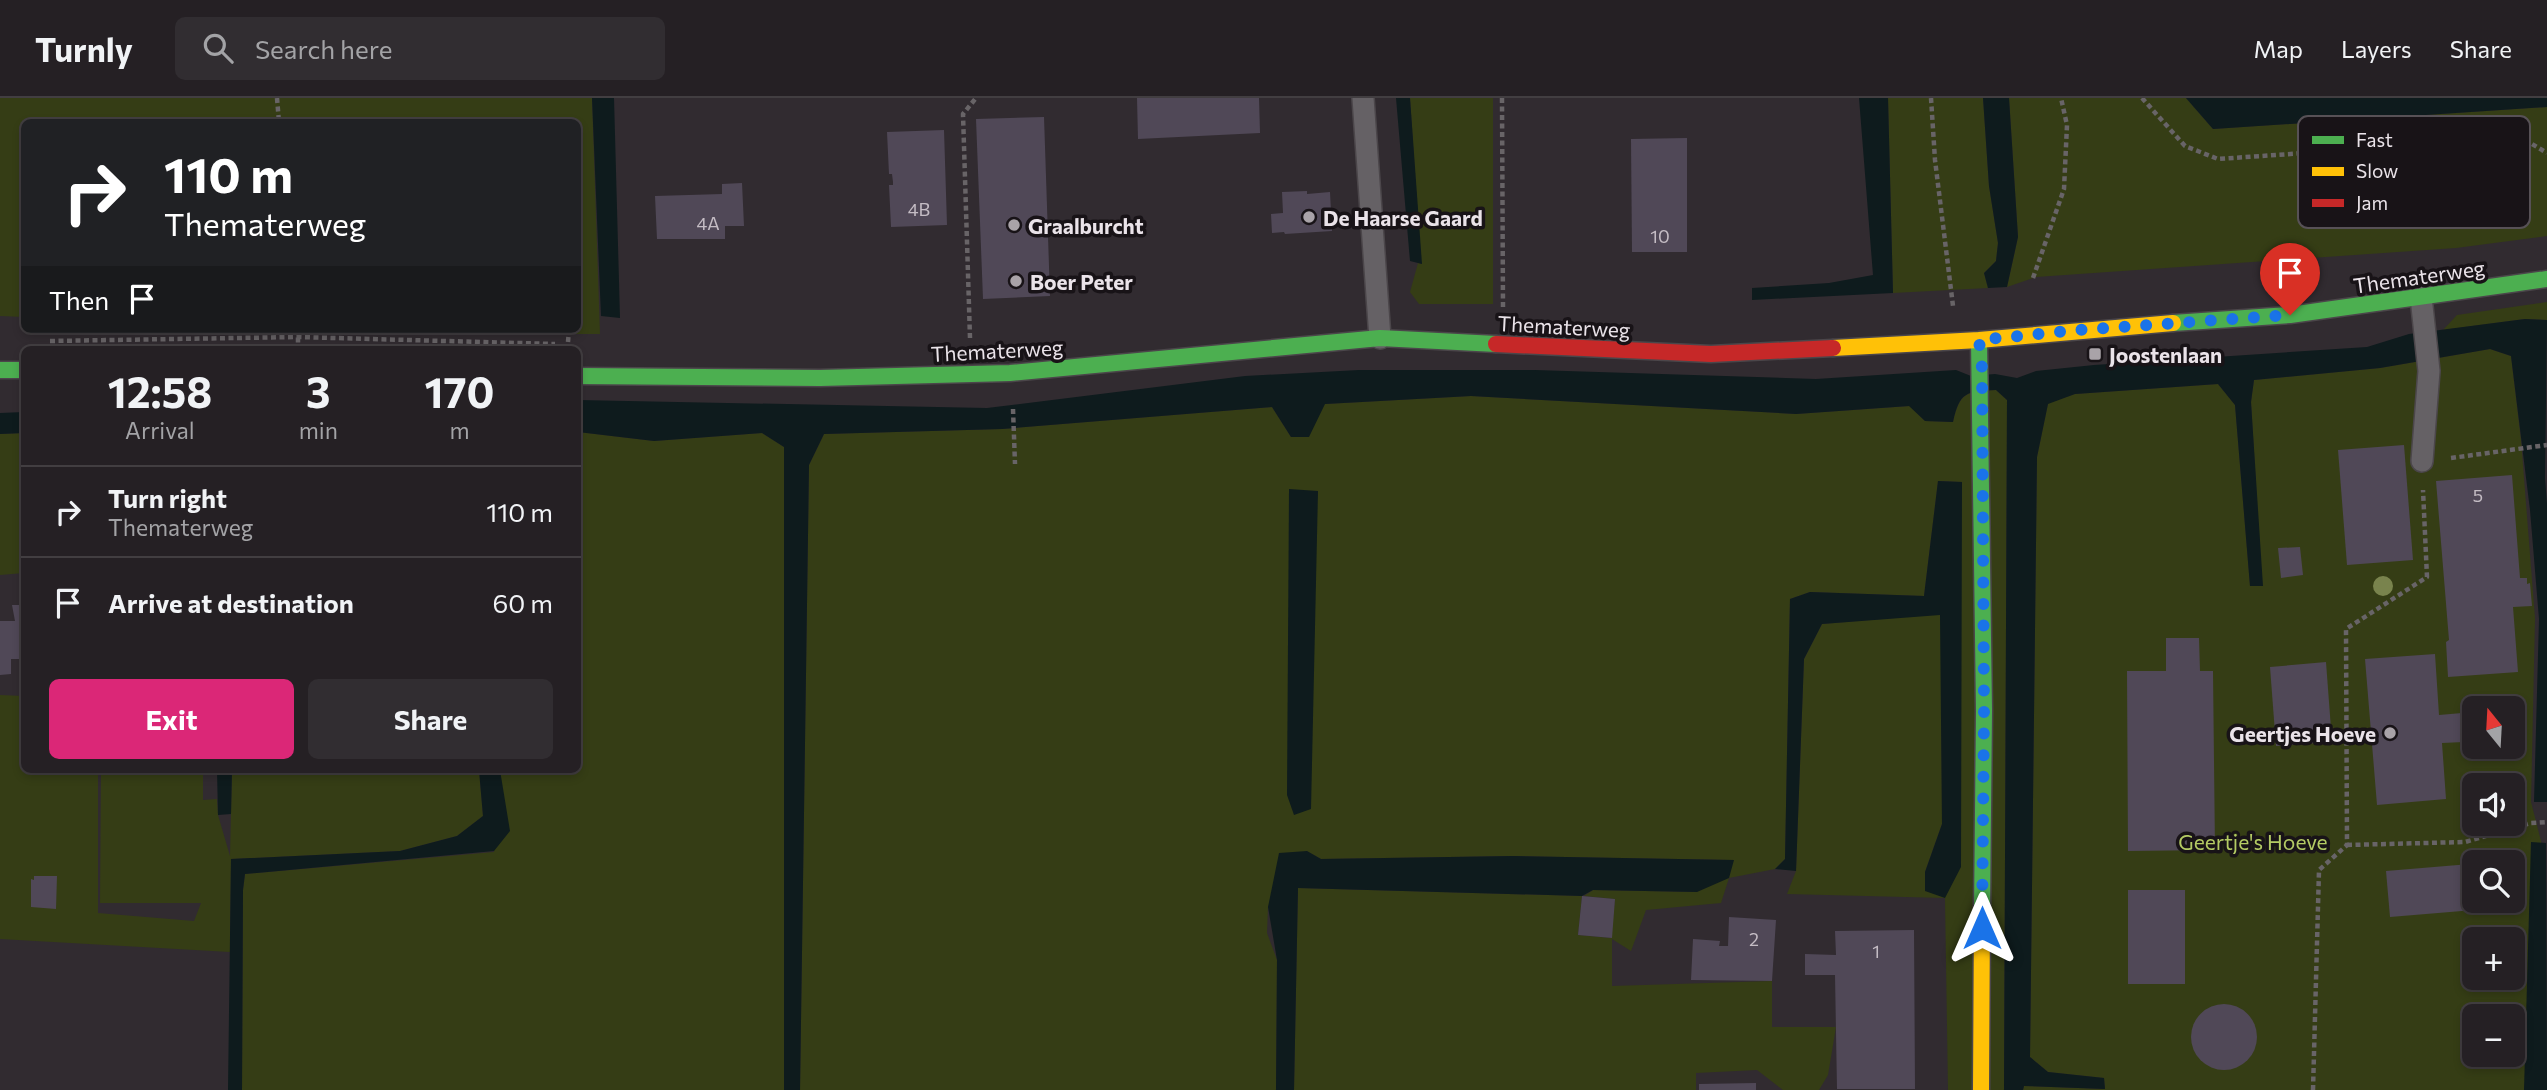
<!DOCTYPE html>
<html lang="en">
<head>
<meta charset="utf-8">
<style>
	:root { --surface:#252024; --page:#312d31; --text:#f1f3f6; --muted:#a3a3a6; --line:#423e41; --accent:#db2777 }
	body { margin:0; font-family:Commissioner,sans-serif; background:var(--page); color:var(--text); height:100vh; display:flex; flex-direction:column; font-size:26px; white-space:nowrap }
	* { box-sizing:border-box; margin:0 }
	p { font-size:23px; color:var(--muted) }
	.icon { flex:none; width:38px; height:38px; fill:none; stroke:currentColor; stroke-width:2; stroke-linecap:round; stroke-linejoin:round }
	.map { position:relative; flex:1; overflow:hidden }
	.panel { position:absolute; left:21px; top:248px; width:560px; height:427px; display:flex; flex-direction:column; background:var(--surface); border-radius:10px; box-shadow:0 4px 10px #0003,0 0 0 2px var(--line) }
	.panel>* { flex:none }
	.top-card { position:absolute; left:21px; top:21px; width:560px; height:214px; border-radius:10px; box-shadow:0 4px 10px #0003,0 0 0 2px var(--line); background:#202124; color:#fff; overflow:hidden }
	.needle { width:46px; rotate:342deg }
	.buttons { position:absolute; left:2462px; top:598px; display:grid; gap:14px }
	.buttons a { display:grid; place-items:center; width:63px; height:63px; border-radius:10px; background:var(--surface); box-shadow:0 4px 10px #0003,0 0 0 2px var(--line); font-size:35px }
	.pin { position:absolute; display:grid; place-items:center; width:60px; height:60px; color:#fff; margin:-72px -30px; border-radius:50% 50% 50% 0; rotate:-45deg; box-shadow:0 0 7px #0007 }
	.pin .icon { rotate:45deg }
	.me { position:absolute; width:77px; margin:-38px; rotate:0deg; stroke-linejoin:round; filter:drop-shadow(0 0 5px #0008) }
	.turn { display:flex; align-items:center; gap:24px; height:147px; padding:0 28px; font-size:32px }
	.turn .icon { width:91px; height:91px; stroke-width:2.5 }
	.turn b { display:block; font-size:49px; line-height:60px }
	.then { display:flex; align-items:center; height:66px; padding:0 28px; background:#0003; gap:14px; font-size:26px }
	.eta { display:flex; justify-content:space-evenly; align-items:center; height:119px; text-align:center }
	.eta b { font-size:42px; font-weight:700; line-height:49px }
	.primary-button { display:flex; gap:14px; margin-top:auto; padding:14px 28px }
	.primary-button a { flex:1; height:80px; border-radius:10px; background:var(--accent); color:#fff; font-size:28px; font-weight:700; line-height:80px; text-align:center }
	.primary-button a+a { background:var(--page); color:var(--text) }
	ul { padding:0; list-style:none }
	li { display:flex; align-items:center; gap:21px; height:91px; padding:0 28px; border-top:2px solid var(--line) }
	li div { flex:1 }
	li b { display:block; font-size:26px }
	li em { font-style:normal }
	header { display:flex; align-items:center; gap:42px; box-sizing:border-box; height:98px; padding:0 35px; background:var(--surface); border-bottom:2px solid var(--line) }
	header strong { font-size:33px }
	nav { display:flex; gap:38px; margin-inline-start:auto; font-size:24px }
	.search { width:490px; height:63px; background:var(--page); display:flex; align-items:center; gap:18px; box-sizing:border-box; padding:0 24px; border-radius:10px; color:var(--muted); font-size:26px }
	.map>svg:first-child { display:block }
	.green { fill:#353d15; fill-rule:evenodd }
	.water { fill:#0e1b1d }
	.building { fill:#504857 }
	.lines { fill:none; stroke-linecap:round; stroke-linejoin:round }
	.lane-casing { stroke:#4b464a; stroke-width:24 }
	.fast-casing { stroke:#4b464a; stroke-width:19 }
	.slow-casing { stroke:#4b464a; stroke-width:19 }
	.jam-casing { stroke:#4b464a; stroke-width:19 }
	.path { stroke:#686467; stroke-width:4.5; stroke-dasharray:5 3.5; stroke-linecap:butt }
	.lane { stroke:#656165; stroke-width:21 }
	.fast { stroke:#4caf50; stroke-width:16 }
	.slow { stroke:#ffc107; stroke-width:16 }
	.jam { stroke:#c62828; stroke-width:16 }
	.tree { fill:#79834d }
	.route { stroke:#1a73e8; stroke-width:12; stroke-dasharray:0 21.6 }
	.poi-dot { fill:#a9a3a8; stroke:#181317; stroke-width:2.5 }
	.labels { text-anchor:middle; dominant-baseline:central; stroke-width:7; stroke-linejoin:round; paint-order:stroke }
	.number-label { font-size:18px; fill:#c4bcc4 }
	.poi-label { font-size:21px; font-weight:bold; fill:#eae3e9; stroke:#181317; text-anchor:start }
	.street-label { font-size:21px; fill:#eae3e9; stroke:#181317 }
	.park-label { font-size:21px; fill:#b4cb64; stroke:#181317 }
	.key { fill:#181317; stroke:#575156; stroke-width:2 }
	.key-label { font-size:19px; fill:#eae3e9 }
</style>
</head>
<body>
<header>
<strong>Turnly</strong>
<div class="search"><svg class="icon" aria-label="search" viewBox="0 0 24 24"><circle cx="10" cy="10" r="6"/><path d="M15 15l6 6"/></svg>Search here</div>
<nav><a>Map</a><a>Layers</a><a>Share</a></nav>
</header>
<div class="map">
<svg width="2547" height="992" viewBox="0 0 2547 992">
	<rect width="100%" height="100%" fill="#312b30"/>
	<g class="green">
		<path d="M0,0H592L600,236H437L353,231H578V24H24V219L0,218Z"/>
		<path d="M1410,0H1493V206H1419L1410,194L1418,165L1421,166Z"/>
		<path d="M1888,0H1983L1989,88L1998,145L1996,163L1984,175L1988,190L1893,195Z"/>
		<path d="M2009,0H2186L2213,31L2547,9V138L2456,150L2036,179L2007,189L2018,139Z"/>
		<path d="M2547,204V222L2525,221L2443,232L2457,217Z"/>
		<path d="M2490,251L2511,258L2521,342L2535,520L2531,704L2542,747L2535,992H2023L2024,988L2105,991L2104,980L2048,974L2030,959L2037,359L2048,305L2075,296L2218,286L2235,307L2250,487L2262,488L2251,304L2254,282L2380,270ZM2474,611H2513V649H2474ZM2474,688H2513V726H2474ZM2474,765H2513V803H2474ZM2474,842H2513V880H2474ZM2474,919H2513V957H2474Z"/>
		<path d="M1996,292L2007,302L2004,992H1948L1945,800L1787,796L1796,773L1804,561L1822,526L1941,516L1942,726L1925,774L1945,799L1962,384L1938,383L1924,498L1810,494L1790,501L1785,761L1775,771L1729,780L1721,805L1646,812L1631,853L1612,841V888L1772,883V929H1836L1828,977L1819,992H1783L1757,972L1696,975V992H1294L1298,790L1582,798L1578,837L1611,840L1615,801L1584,798L1593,792L1697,794L1733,762L1513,758L1321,761L1306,753L1268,809L1267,835L1277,862L1276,992H800L809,367L824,336L1002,331L1272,309L1291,339L1325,306L1471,298L1796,316L1910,308L1925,323L1953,324C1960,293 1967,294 1996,292Z"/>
		<path d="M578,334L654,343L762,335L784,349V992H242L243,792L245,776L494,754L500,672H578Z"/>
		<path d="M24,335V475L0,477V336Z"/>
		<path d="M0,597L24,598V672H98V815L194,823L201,805H100L101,672H203V702L217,701L218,717L230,758L232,672H479L483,718L457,738L400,753L231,761L230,854L0,841Z"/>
	</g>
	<g class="water">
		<path d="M592,0H614L620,220L601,218Z"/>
		<path d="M1396,0H1410L1422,166L1410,163Z"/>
		<path d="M1859,0H1888L1893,195L1752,202V190L1829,185L1873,177Z"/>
		<path d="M1983,0H2009L2018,139L2007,189L1988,190L1984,175L1996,163L1998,145L1989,88Z"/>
		<path d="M2186,0H2547V9L2213,31Z"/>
		<path d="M2525,221L2547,222L2545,380L2547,406V704H2534L2539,521L2530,412L2511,258L2490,251L2380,270L2254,282L2251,304L2263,488H2250L2235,307L2218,286L2075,296L2048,306L2037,359L2030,959L2048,974L2104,980L2105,991L2024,988L2023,992H2004L2007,302L1996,292C1966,294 1960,293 1953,324L1925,323L1909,308L1796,316L1471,298L1325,306L1309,339H1291L1272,309L1002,331L824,336L809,367L800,992H784V349L762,335L654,343L578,334V302L987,310L1245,278L1359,272H1535L1816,281L1956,272L1971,278L1995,276L2017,280L2036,273L2094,267L2367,249L2409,236Z"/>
		<path d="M24,314V335L0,336V315Z"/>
		<path d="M1938,383L1962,384L1961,769L1945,800L1925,793V774L1942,726L1940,517L1822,526L1804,561L1796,773L1775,771L1785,761L1790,501L1810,494L1924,498Z"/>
		<path d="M1289,391L1318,393L1311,711L1294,717L1287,697Z"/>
		<path d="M217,672H232L231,716L218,717Z"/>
		<path d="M479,672H500L510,733L494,753L245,776L243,792L242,992H228L231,761L400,753L457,738L483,718Z"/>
		<path d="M2531,744L2546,745L2547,992H2524Z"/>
		<path d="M1307,753L1321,761L1513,758L1734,762L1729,780L1697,794L1593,792L1582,798L1298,790L1294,992H1276L1277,862L1268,809L1279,755Z"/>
	</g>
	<g class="building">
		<path d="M1137,0H1259L1260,35L1138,41Z"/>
		<path d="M1044,19L1050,198L983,201L976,21Z"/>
		<path d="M944,32L947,127L891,129L889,87H893V84L892,76H889L887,34Z"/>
		<path d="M1687,40V154H1632L1631,41Z"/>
		<path d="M742,85L744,128H725V141H657L655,98L722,96V86Z"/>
		<path d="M1307,93V96L1330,94L1332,133L1285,136L1284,134L1272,135L1271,116L1283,115L1282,94Z"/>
		<path d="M2404,347L2413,462L2347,467L2338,352Z"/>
		<path d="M2512,377L2520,480H2527V486L2530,485L2532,508L2513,509L2518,574L2448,579L2446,544L2449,542L2436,383Z"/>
		<path d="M2300,449L2303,477L2281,480L2278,450Z"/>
		<path d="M12,507H24V561H11V576L0,577V523H15Z"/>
		<path d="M2166,540H2199L2200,573H2213L2215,752L2128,753L2127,573H2166Z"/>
		<path d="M2435,556L2439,617L2462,615L2464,644L2442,645L2446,701L2377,707L2365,561Z"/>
		<path d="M2326,564L2332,644L2276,648L2270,569Z"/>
		<path d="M2470,766L2474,812L2390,819L2386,773Z"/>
		<path d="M34,778H57L56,811L31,809V781L34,782Z"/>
		<rect x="2128" y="792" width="57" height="94"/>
		<path d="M1582,798L1615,801L1612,840L1578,837Z"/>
		<path d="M1729,819L1776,822L1772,883L1691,882L1693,841L1720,843L1719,848H1728Z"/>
		<path d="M1914,832L1915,991H1837L1835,877H1805V856L1836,857L1835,833Z"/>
		<circle cx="2224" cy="939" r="33"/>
		<path d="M1756,985V992H1699V986Z"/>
	</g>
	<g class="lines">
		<defs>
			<g id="lane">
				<path d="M1363,0L1380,240"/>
				<path d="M2421,199L2429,273L2422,363"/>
			</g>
			<g id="fast">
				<path d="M2173,225L2290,217L2547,181"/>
				<path d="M1979,242L1984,613L1982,814"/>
				<path d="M0,272H24"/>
				<path d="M578,278L820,280L1010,275L1380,240L1496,246"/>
			</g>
			<g id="slow">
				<path d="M1833,250L1979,242L2173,225"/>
				<path d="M1981,992L1982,814"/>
			</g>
			<path id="jam" d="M1496,246L1711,256L1833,250"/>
		</defs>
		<use href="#lane" class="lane-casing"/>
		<use href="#fast" class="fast-casing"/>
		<use href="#slow" class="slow-casing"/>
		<use href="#jam" class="jam-casing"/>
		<g class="path">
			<path d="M277,0L279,24"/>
			<path d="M1502,0L1503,210"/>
			<path d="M1931,0L1935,62L1953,208"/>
			<path d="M2142,0L2185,48L2218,61L2522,40L2547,55"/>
			<path d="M2033,180L2064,91L2067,27L2061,0"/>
			<path d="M298,231V252"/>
			<path d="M970,240L963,16L976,0"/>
			<path d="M50,243L298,239L555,246"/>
			<path d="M568,244L569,231"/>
			<path d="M1013,311L1015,366"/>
			<path d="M2451,360L2547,347"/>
			<path d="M2347,747L2465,744L2531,725L2547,724"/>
			<path d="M2313,992L2319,772L2347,747L2346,531L2427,479L2423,392"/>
		</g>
		<use href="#lane" class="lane"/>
		<use href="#fast" class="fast"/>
		<use href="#slow" class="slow"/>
		<use href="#jam" class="jam"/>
	</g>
	<circle class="tree" cx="2383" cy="488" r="10"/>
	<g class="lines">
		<path class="route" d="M1982,830L1984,613L1982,270L1979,242L2078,232L2290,217"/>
	</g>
	<g class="poi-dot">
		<circle cx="1309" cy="119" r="7"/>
		<circle cx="1014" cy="127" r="7"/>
		<circle cx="1016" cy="183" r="7"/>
		<rect x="2088" y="249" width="14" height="14" rx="3.5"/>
		<circle cx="2390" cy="635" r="7"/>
	</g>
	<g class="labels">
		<g class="number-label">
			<text x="919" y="111">4B</text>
			<text x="708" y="125">4A</text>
			<text x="1660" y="138">10</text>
			<text x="2478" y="397">5</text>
			<text x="1754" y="841">2</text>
			<text x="1876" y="853">1</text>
		</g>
		<g class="poi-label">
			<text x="1323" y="119">De Haarse Gaard</text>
			<text x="1028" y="127">Graalburcht</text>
			<text x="1030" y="183">Boer Peter</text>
			<text x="2109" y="256">Joostenlaan</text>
			<text x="2376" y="635" text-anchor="end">Geertjes Hoeve</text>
		</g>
		<g class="street-label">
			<text transform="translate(2419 178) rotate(-8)">Thematerweg</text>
			<text transform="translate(1564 228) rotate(3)">Thematerweg</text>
			<text transform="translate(997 252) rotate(-3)">Thematerweg</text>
		</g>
		<g class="park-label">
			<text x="2253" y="743">Geertje's Hoeve</text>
		</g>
	</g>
	<rect x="2298" y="18" width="232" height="112" rx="10" class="key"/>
	<rect x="2312" y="38" width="32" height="8" fill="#4caf50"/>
	<rect x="2312" y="69" width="32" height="9" fill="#ffc107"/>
	<rect x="2312" y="101" width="32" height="8" fill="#c62828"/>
	<g class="key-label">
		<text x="2356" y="49">Fast</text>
		<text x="2356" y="80">Slow</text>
		<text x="2356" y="112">Jam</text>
	</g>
</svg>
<div class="buttons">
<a><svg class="needle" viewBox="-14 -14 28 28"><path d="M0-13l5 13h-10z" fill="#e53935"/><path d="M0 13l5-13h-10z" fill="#a3a3a6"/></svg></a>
<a><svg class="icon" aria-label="sound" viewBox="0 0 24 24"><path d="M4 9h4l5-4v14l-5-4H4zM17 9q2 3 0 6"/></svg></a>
<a><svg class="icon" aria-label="search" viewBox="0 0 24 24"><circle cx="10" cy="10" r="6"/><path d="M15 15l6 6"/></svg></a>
<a>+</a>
<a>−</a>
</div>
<div class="pin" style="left:2290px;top:217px;background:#d93025"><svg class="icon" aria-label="arrive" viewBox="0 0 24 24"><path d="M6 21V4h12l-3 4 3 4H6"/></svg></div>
<svg class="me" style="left:1982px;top:830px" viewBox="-20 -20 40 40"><path d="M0-17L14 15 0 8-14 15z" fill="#1a73e8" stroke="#fff" stroke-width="4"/></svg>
<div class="top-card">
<div class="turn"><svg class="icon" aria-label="right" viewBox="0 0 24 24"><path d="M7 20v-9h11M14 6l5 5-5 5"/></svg><div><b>110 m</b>Thematerweg</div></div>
<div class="then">Then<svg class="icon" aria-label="arrive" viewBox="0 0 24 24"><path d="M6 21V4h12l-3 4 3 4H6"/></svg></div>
</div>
<section class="panel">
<div class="eta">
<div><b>12:58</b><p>Arrival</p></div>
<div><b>3</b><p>min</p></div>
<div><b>170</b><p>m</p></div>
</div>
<ul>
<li><svg class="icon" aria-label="right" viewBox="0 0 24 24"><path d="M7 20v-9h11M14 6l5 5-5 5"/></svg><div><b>Turn right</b><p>Thematerweg</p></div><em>110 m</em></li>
<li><svg class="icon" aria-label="arrive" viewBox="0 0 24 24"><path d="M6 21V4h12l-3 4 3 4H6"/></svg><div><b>Arrive at destination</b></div><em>60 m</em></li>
</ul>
<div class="primary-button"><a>Exit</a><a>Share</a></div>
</section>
</div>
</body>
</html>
